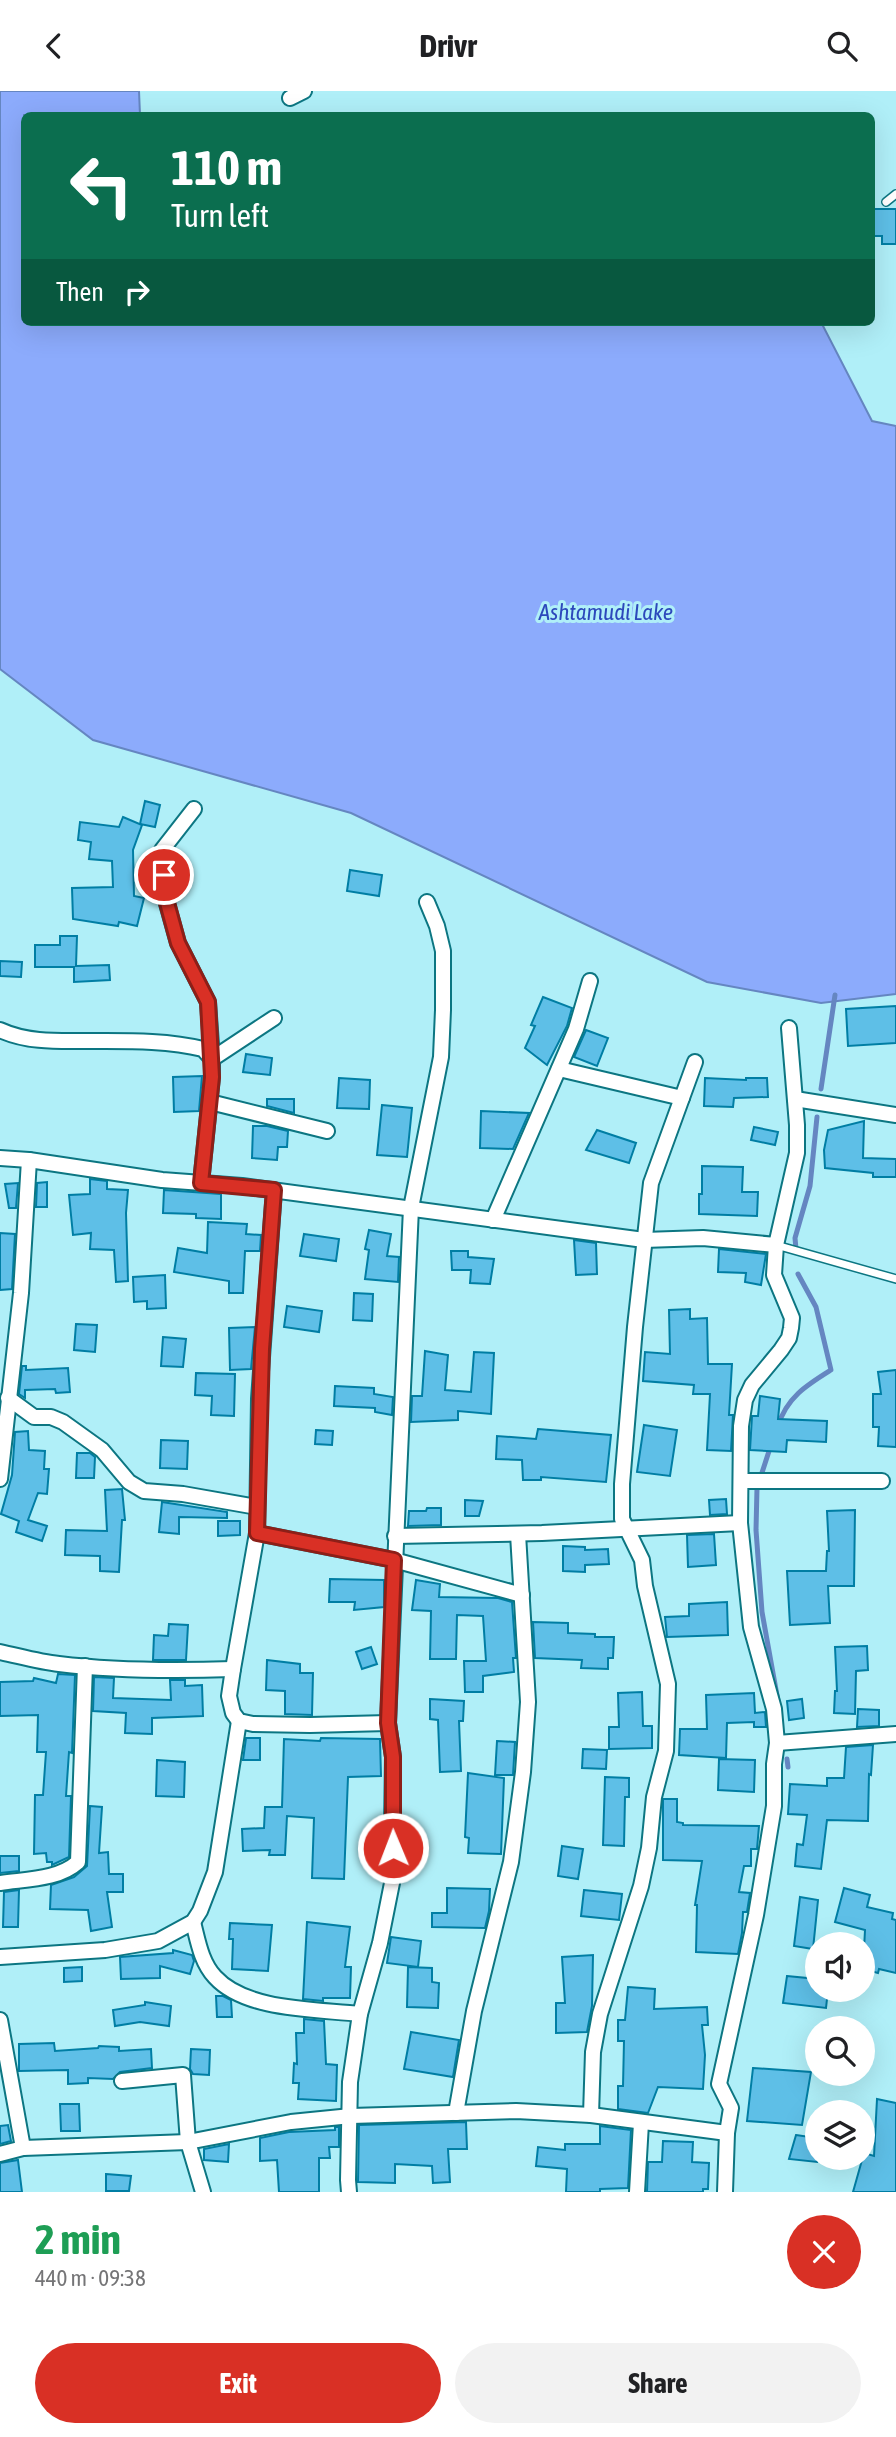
<!DOCTYPE html>
<html lang="en">
<head>
<meta charset="utf-8">
<style>
	:root { --surface:#fff; --page:#f2f2f2; --text:#202124; --muted:#757577; --accent:#d93025 }
	body { margin:0; font-family:"Asap Condensed",sans-serif; background:var(--page); color:var(--text); height:100vh; display:flex; flex-direction:column; font-size:26px; white-space:nowrap }
	* { box-sizing:border-box; margin:0 }
	p { font-size:23px; color:var(--muted) }
	.icon { flex:none; width:38px; height:38px; fill:none; stroke:currentColor; stroke-width:2; stroke-linecap:round; stroke-linejoin:round }
	.map { position:relative; height:2101px; overflow:hidden }
	.details { display:flex; flex-direction:column; background:var(--surface); flex:1 }
	.details>* { flex:none }
	.banner { position:absolute; left:21px; top:21px; width:854px; height:214px; border-radius:10px; box-shadow:0 7px 28px #0002; background:#0b6e4f; color:#fff; overflow:hidden }
	.fabs { position:absolute; left:805px; top:1841px; display:grid; gap:14px }
	.fabs a { display:grid; place-items:center; width:70px; height:70px; border-radius:50%; background:var(--surface); box-shadow:0 7px 28px #0002; font-size:35px }
	.pin { position:absolute; display:grid; place-items:center; width:60px; height:60px; color:#fff; margin:-30px; border:4px solid #fff; border-radius:50%; box-shadow:0 2px 7px #0007 }
	.me { position:absolute; width:77px; margin:-38px; rotate:359deg; stroke-linejoin:round; filter:drop-shadow(0 0 5px #0008) }
	.turn { display:flex; align-items:center; gap:24px; height:147px; padding:0 35px; font-size:32px }
	.turn .icon { width:91px; height:91px; stroke-width:2.5 }
	.turn b { display:block; font-size:49px; line-height:60px }
	.then { display:flex; align-items:center; height:66px; padding:0 35px; background:#0003; gap:14px; font-size:26px }
	.round { display:grid; place-items:center; flex:none; width:74px; height:74px; border-radius:37px; background:var(--page) }
	.overview { display:flex; align-items:center; justify-content:space-between; height:119px; padding:0 35px }
	h1 { font-size:42px; font-weight:700; line-height:52px; color:#1e9e55 }
	.primary-button { display:flex; gap:14px; margin-top:auto; padding:14px 35px }
	.primary-button a { flex:1; height:80px; border-radius:42px; background:var(--accent); color:#fff; font-size:28px; font-weight:700; line-height:80px; text-align:center }
	.primary-button a+a { background:var(--page); color:var(--text) }
	header { display:flex; justify-content:space-between; align-items:center; height:91px; padding:0 35px; background:var(--surface); font-size:32px; font-weight:700 }
	.map>svg:first-child { display:block }
	.water { fill:#8cabfc; stroke:#6586c1; stroke-width:2 }
	.lines { fill:none; stroke-linecap:round; stroke-linejoin:round }
	.stream { stroke:#6586c1; stroke-width:5 }
	.building { fill:#5ebfe7; stroke:#007ea4; stroke-width:2 }
	.lane-casing { stroke:#0c7682; stroke-width:10 }
	.street-casing { stroke:#0c7682; stroke-width:18 }
	.lane { stroke:#fff; stroke-width:7 }
	.street { stroke:#fff; stroke-width:14 }
	.route-casing { stroke:#8d1f18; stroke-width:18 }
	.route { stroke:#d93025; stroke-width:12 }
	.labels { text-anchor:middle; dominant-baseline:central; stroke-width:6; stroke-linejoin:round; paint-order:stroke }
	.water-label { font-size:23px; font-style:italic; fill:#2c48bb; stroke:#b0eff8 }
</style>
</head>
<body>
<header><svg class="icon" aria-label="back" viewBox="0 0 24 24"><path d="M15 5l-7 7 7 7"/></svg>Drivr<svg class="icon" aria-label="search" viewBox="0 0 24 24"><circle cx="10" cy="10" r="6"/><path d="M15 15l6 6"/></svg></header>
<div class="map">
<svg width="896" height="2101" viewBox="0 0 896 2101">
	<rect width="100%" height="100%" fill="#b0eff8"/>
	<path class="water" d="M0,0H139L140,24H24V231H821L872,330L896,335V903L821,912L707,891L351,722L93,649L0,578Z"/>
	<g class="lines">
		<g class="stream">
			<path d="M821,998L835,904"/>
			<path d="M796,1158L795,1147L810,1095L817,1026"/>
			<path d="M778,1335C787,1306 807,1294 831,1279L816,1216L798,1183"/>
			<path d="M771,1354L757,1397L756,1439L762,1521L778,1610"/>
			<path d="M787,1668L788,1676"/>
		</g>
	</g>
	<g class="building">
		<path d="M872,118H896V153H882V145H872Z"/>
		<path d="M145,710L160,714L155,736L140,733Z"/>
		<path d="M123,726L142,734L133,759L134,805L144,807L137,835L119,831L118,835L73,828L72,797L113,796L112,770L89,768L91,751L78,749L80,731L119,736Z"/>
		<path d="M350,779L382,784L379,805L347,800Z"/>
		<path d="M60,845H77L76,875L109,874L110,889L74,891V876H35V854H60Z"/>
		<path d="M0,870L22,871L21,886L0,885Z"/>
		<path d="M543,906L572,917L567,935L547,974L525,957L535,935L531,934Z"/>
		<path d="M896,915V952L848,955L846,918Z"/>
		<path d="M586,939L608,947L597,975L574,966Z"/>
		<path d="M246,963L272,967L270,984L243,981Z"/>
		<path d="M202,985L199,1020L174,1021L173,986Z"/>
		<path d="M339,987L370,989L369,1018L337,1017Z"/>
		<path d="M705,987L746,989V987H767L768,1006L734,1007L733,1016L704,1015Z"/>
		<path d="M267,1008H294V1022L267,1015Z"/>
		<path d="M382,1014L412,1017L407,1066L377,1064Z"/>
		<path d="M481,1020L529,1022L513,1058L480,1057Z"/>
		<path d="M864,1030L863,1067L896,1068V1086H873V1082L825,1077L824,1059L828,1039Z"/>
		<path d="M253,1035H267L288,1040L287,1056H278L277,1069L252,1067Z"/>
		<path d="M754,1036L778,1041L775,1054L751,1049Z"/>
		<path d="M597,1039L636,1052L629,1072L586,1059Z"/>
		<path d="M702,1075L743,1076L742,1101H758L757,1125L699,1123V1103H702Z"/>
		<path d="M90,1088L107,1090V1098L128,1099L126,1122L128,1190L116,1191L114,1159L90,1158L91,1142L73,1144L69,1104L90,1103Z"/>
		<path d="M47,1091V1116H36L37,1092Z"/>
		<path d="M18,1092L16,1117H9L5,1093Z"/>
		<path d="M164,1099L221,1103V1128L196,1127V1123L163,1122Z"/>
		<path d="M208,1131L247,1133L246,1143L261,1144L260,1160H245L243,1202H229V1190L174,1181L178,1157L207,1162Z"/>
		<path d="M369,1139L391,1143L387,1165L399,1166L398,1191L365,1188L369,1159L365,1158Z"/>
		<path d="M0,1142L15,1143L12,1198L0,1199Z"/>
		<path d="M304,1143L339,1148L336,1170L300,1165Z"/>
		<path d="M574,1149L596,1152L597,1183L576,1184Z"/>
		<path d="M719,1158L766,1163L761,1194L745,1191L746,1182L718,1181Z"/>
		<path d="M451,1160H468V1166L494,1168L490,1193L470,1192L471,1179H452Z"/>
		<path d="M165,1184L166,1217L147,1218V1210L134,1211L133,1186Z"/>
		<path d="M354,1202L373,1203L372,1230L353,1229Z"/>
		<path d="M287,1215L322,1220L319,1241L284,1236Z"/>
		<path d="M690,1218V1228L707,1227L708,1273H732L729,1324H733L731,1360L707,1359L710,1303H693L694,1294L643,1290L645,1261L670,1263L669,1219Z"/>
		<path d="M76,1233L97,1234L95,1261L74,1259Z"/>
		<path d="M255,1236L251,1278L230,1279L229,1237Z"/>
		<path d="M163,1246L186,1248L183,1276L161,1275Z"/>
		<path d="M425,1260L448,1264L445,1299L471,1301L474,1261L494,1262L491,1323L458,1320V1329L411,1331L412,1305H422Z"/>
		<path d="M22,1275H26V1279L68,1277L70,1301L56,1302L55,1298L25,1299V1307L19,1303Z"/>
		<path d="M896,1279V1356L878,1355L879,1336H873V1303H881L878,1281Z"/>
		<path d="M196,1282L235,1283L234,1325L211,1324L212,1305L195,1304Z"/>
		<path d="M335,1295L374,1297V1303L393,1306L392,1324L375,1321V1317L334,1315Z"/>
		<path d="M760,1305L780,1308L778,1328L827,1330L826,1351L787,1349L786,1361L750,1359L752,1325H758Z"/>
		<path d="M644,1334L677,1339L670,1385L637,1381Z"/>
		<path d="M538,1338L611,1344L606,1391L541,1386V1389H523L522,1369L496,1368L497,1345L536,1348Z"/>
		<path d="M316,1339L333,1340L332,1354L315,1353Z"/>
		<path d="M28,1340L29,1359L45,1360L44,1378H49L47,1403L38,1402L28,1429L47,1435L42,1450L16,1441L19,1430L1,1423L12,1384L15,1341Z"/>
		<path d="M161,1349L188,1350L187,1378L160,1377Z"/>
		<path d="M77,1362H90L95,1366L94,1387H76Z"/>
		<path d="M122,1398L125,1429H122L119,1481L100,1480V1465L65,1464L66,1439L107,1440L105,1399Z"/>
		<path d="M726,1408L727,1423L710,1424L709,1409Z"/>
		<path d="M465,1409L483,1410L479,1425H465Z"/>
		<path d="M162,1411L227,1421V1427L179,1426V1443L159,1441Z"/>
		<path d="M427,1417H441V1434L408,1435L409,1420H426Z"/>
		<path d="M855,1419L854,1495H828L830,1532L790,1534L787,1480H826L827,1460H829L827,1420Z"/>
		<path d="M218,1430H240V1444L218,1445Z"/>
		<path d="M714,1443L716,1474L688,1476L687,1444Z"/>
		<path d="M563,1455L585,1456V1459L608,1458L609,1473L585,1474V1481L563,1480Z"/>
		<path d="M330,1488L384,1489V1516L354,1519L355,1511H329Z"/>
		<path d="M416,1489L440,1493L439,1506L498,1507L512,1511L516,1567H513L514,1581L483,1585V1601H465L464,1570H486L483,1525L457,1524L456,1568H430L431,1520L412,1519Z"/>
		<path d="M727,1511L728,1544L667,1546L665,1526L689,1525V1513Z"/>
		<path d="M533,1531L568,1532V1542L595,1543V1546H614L613,1567H608V1578L581,1577L582,1569L535,1567Z"/>
		<path d="M169,1533L188,1534L186,1569H153L154,1544L168,1545Z"/>
		<path d="M867,1555L868,1579L856,1580L855,1623L834,1622L835,1600H837L835,1556Z"/>
		<path d="M371,1556L377,1573L362,1578L356,1561Z"/>
		<path d="M267,1569L300,1573V1582H313L312,1624L285,1623V1600L266,1599Z"/>
		<path d="M58,1583L75,1584L72,1662L69,1661L66,1705H71L69,1766L52,1774V1771H47L46,1762L34,1763L35,1704H43L46,1661H37L38,1624L0,1625V1591L33,1590L34,1587L56,1592Z"/>
		<path d="M94,1586L114,1587L113,1607L171,1609L170,1589H185V1595L202,1594L203,1625L152,1627V1643L125,1642L126,1622L93,1620Z"/>
		<path d="M642,1601L643,1635H652V1657L609,1658V1636H619L618,1602Z"/>
		<path d="M754,1602L755,1622L765,1621L766,1636H754V1631L727,1632L726,1667L679,1664L680,1638H707L706,1604Z"/>
		<path d="M430,1608L464,1610L463,1630H459L461,1680L440,1681L438,1629L430,1628Z"/>
		<path d="M802,1608L804,1627L789,1629L787,1610Z"/>
		<path d="M858,1618L879,1619V1635L857,1636Z"/>
		<path d="M246,1647H260V1669H243Z"/>
		<path d="M321,1647L380,1648L381,1685L348,1686L344,1788L312,1787L314,1727L287,1725L285,1764H269L270,1759L243,1760L242,1738L264,1737L265,1716H282L284,1648L320,1650Z"/>
		<path d="M497,1650L515,1651L513,1684H495Z"/>
		<path d="M873,1654L871,1684L869,1683L868,1730L827,1729L821,1778L795,1775L797,1753L803,1754L807,1724L788,1723L790,1693L827,1695V1687H844L846,1656Z"/>
		<path d="M583,1658L607,1659L606,1678L582,1677Z"/>
		<path d="M719,1668L755,1669L754,1701L718,1699Z"/>
		<path d="M157,1669L185,1671L184,1706L156,1705Z"/>
		<path d="M468,1682L504,1687L501,1763L468,1762L469,1747L465,1746Z"/>
		<path d="M605,1686L629,1687V1706H625L624,1755L603,1754Z"/>
		<path d="M663,1708H677V1731L683,1732V1734L759,1735L757,1758H751V1775H744L739,1801L750,1802L747,1821H743L742,1842L738,1863L696,1861L697,1814H695L702,1770L663,1769Z"/>
		<path d="M90,1715L102,1716L99,1762L108,1761L109,1783H123V1801H107L112,1836L91,1840L88,1819L50,1818L51,1794L74,1786L87,1775Z"/>
		<path d="M562,1755L583,1758L578,1788L558,1785Z"/>
		<path d="M0,1765H19V1780L0,1782Z"/>
		<path d="M447,1797L490,1798L489,1820L485,1837L432,1836V1822H447Z"/>
		<path d="M844,1797L870,1804L867,1816L893,1822L892,1828L896,1829V1882L879,1878L878,1882L863,1878L865,1839L835,1831Z"/>
		<path d="M19,1799L18,1836H3L4,1801Z"/>
		<path d="M584,1799L622,1803L619,1829L581,1825Z"/>
		<path d="M800,1806L818,1809L813,1858L794,1855Z"/>
		<path d="M307,1831L350,1836L345,1876H351L350,1907H323V1910L303,1908Z"/>
		<path d="M230,1832L272,1834L268,1880L232,1878L233,1848H229Z"/>
		<path d="M391,1846L421,1850L418,1876L387,1872Z"/>
		<path d="M173,1859L192,1864L194,1870L190,1883L160,1875V1887L121,1888L120,1866L173,1862Z"/>
		<path d="M593,1864L592,1915L587,1941L556,1942V1912H565L562,1866Z"/>
		<path d="M82,1876V1890L64,1891V1877Z"/>
		<path d="M408,1876L432,1877V1891L439,1892L438,1917L407,1916Z"/>
		<path d="M787,1885L817,1888V1899H828L826,1917L783,1912Z"/>
		<path d="M628,1896L655,1898L654,1918L707,1916L708,1934H702L705,1964L703,1998L658,1996L648,2022L618,2018V1995H623L624,1950H618V1929H625Z"/>
		<path d="M216,1905H223L231,1909L232,1926H217Z"/>
		<path d="M145,1911L171,1915L169,1935L140,1931L115,1935L113,1919L145,1914Z"/>
		<path d="M304,1928L324,1930L326,1973L337,1974L336,2010L298,2008L299,1992H293L294,1972L297,1973L296,1942H304Z"/>
		<path d="M411,1941L459,1949L453,1986L404,1978Z"/>
		<path d="M54,1952L55,1960L98,1957L99,1955L119,1956V1960L151,1958L152,1977L120,1981L113,1988L88,1987V1992L68,1993V1979L19,1980V1953Z"/>
		<path d="M191,1958L210,1959L209,1984L193,1983L190,1978Z"/>
		<path d="M753,1977L811,1981L802,2034L747,2030Z"/>
		<path d="M877,2008L896,2012V2101H853L864,2062L874,2065Z"/>
		<path d="M60,2013H79L80,2040H61Z"/>
		<path d="M466,2031L467,2058H448L450,2091L433,2092L432,2075L395,2073V2092L358,2091L359,2034Z"/>
		<path d="M8,2034L11,2050L0,2053V2035Z"/>
		<path d="M600,2035L631,2039L628,2097L600,2098V2101H566L567,2078L536,2075L538,2056L565,2059V2053H600Z"/>
		<path d="M335,2036H339V2056H329L330,2067H319V2101H279L277,2069L260,2070V2047L289,2041L335,2039Z"/>
		<path d="M796,2044L817,2047V2071L789,2068Z"/>
		<path d="M663,2050L693,2051L692,2071L709,2072L708,2098H703V2101H647L648,2071H662Z"/>
		<path d="M229,2053L228,2071L204,2069V2058Z"/>
		<path d="M18,2069L22,2101H0V2072Z"/>
		<path d="M106,2083L131,2085L129,2100H106Z"/>
	</g>
	<g class="lines">
		<defs>
			<g id="lane">
				<path d="M886,111L896,103"/>
				<path d="M776,1154L896,1188"/>
			</g>
			<g id="street">
				<path d="M290,7L304,0"/>
				<path d="M194,718L162,759L166,809L178,852L208,911L212,968L274,927"/>
				<path d="M0,939C28,952 60,950 90,950C127,950 167,949 203,958L212,968V986L201,1092"/>
				<path d="M559,978L682,1007"/>
				<path d="M795,1008L896,1024"/>
				<path d="M210,1011L327,1040"/>
				<path d="M0,1067L29,1069L162,1089L242,1095L644,1149L703,1147L776,1154"/>
				<path d="M274,1099L259,1308L257,1442L233,1578L229,1605L233,1622L239,1630L253,1633L310,1634L388,1632"/>
				<path d="M493,1129L576,938L590,890"/>
				<path d="M8,1307L34,1326H51L63,1331L102,1359L129,1391L144,1400L183,1403L257,1416"/>
				<path d="M0,1388L21,1202L29,1069"/>
				<path d="M741,1390H882"/>
				<path d="M257,1442L394,1469L522,1504"/>
				<path d="M395,1445L542,1442L740,1432"/>
				<path d="M0,1561C19,1565 39,1571 59,1573C117,1580 174,1580 233,1578"/>
				<path d="M777,1652L896,1643"/>
				<path d="M0,1792C26,1788 58,1789 78,1771L85,1575"/>
				<path d="M193,1831C198,1850 201,1871 215,1886C246,1920 316,1918 360,1923"/>
				<path d="M0,1866L105,1859L158,1850L193,1831L200,1820L215,1781L239,1630"/>
				<path d="M0,1929L23,2057"/>
				<path d="M122,1990L183,1984L188,2051L203,2101"/>
				<path d="M456,2022L474,1920L511,1771L523,1681L528,1611L518,1443"/>
				<path d="M591,2024L593,1961L600,1923L641,1795L649,1757L654,1706L666,1660L668,1593L645,1495L642,1469L622,1428V1393L635,1236L651,1092L695,971"/>
				<path d="M0,2063L23,2057L188,2051L291,2031L351,2025L516,2020L591,2024L727,2042"/>
				<path d="M349,2101L348,2089L350,1991L360,1923L380,1852L395,1777L392,1736L393,1666L388,1632L411,1117L441,966L443,919V860L437,835L427,811"/>
				<path d="M637,2101L641,2032"/>
				<path d="M725,2101L727,2042L731,2017L719,1993L756,1824L774,1715V1673L777,1652L774,1618L751,1536L740,1432L741,1335L745,1309L752,1294L781,1259L789,1247L791,1237L792,1227L774,1184L776,1154L797,1062V1034L789,937"/>
			</g>
		</defs>
		<use href="#lane" class="lane-casing"/>
		<use href="#street" class="street-casing"/>
		<use href="#lane" class="lane"/>
		<use href="#street" class="street"/>
	</g>
	<g class="lines">
		<defs>
			<path id="route" d="M164,784L166,808L178,852L208,911L212,986L201,1092L274,1099L262,1258L257,1442L394,1469L388,1632L393,1666V1757"/>
		</defs>
		<use href="#route" class="route-casing"/>
		<use href="#route" class="route"/>
	</g>
	<g class="labels">
		<g class="water-label">
			<text x="606" y="521">Ashtamudi Lake</text>
		</g>
	</g>
</svg>
<div class="fabs">
<a><svg class="icon" aria-label="sound" viewBox="0 0 24 24"><path d="M4 9h4l5-4v14l-5-4H4zM17 9q2 3 0 6"/></svg></a>
<a><svg class="icon" aria-label="search" viewBox="0 0 24 24"><circle cx="10" cy="10" r="6"/><path d="M15 15l6 6"/></svg></a>
<a><svg class="icon" aria-label="layers" viewBox="0 0 24 24"><path d="M12 4l9 5-9 5-9-5zM3 14l9 5 9-5"/></svg></a>
</div>
<div class="pin" style="left:164px;top:784px;background:#d93025"><svg class="icon" aria-label="arrive" viewBox="0 0 24 24"><path d="M6 21V4h12l-3 4 3 4H6"/></svg></div>
<svg class="me" style="left:393px;top:1757px" viewBox="-20 -20 40 40"><circle r="17" fill="#d93025" stroke="#fff" stroke-width="3"/><path d="M0-11L8 9 0 5-8 9z" fill="#fff"/></svg>
<div class="banner">
<div class="turn"><svg class="icon" aria-label="left" viewBox="0 0 24 24"><path d="M17 20v-9H6M10 6l-5 5 5 5"/></svg><div><b>110 m</b>Turn left</div></div>
<div class="then">Then<svg class="icon" aria-label="right" viewBox="0 0 24 24"><path d="M7 20v-9h11M14 6l5 5-5 5"/></svg></div>
</div>
</div>
<section class="details">
<div class="overview"><div><h1>2 min</h1><p>440 m · 09:38</p></div><a class="round" style="background:#d93025;color:#fff"><svg class="icon" aria-label="close" viewBox="0 0 24 24"><path d="M6 6l12 12M18 6L6 18"/></svg></a></div>
<div class="primary-button"><a>Exit</a><a>Share</a></div>
</section>
</body>
</html>
